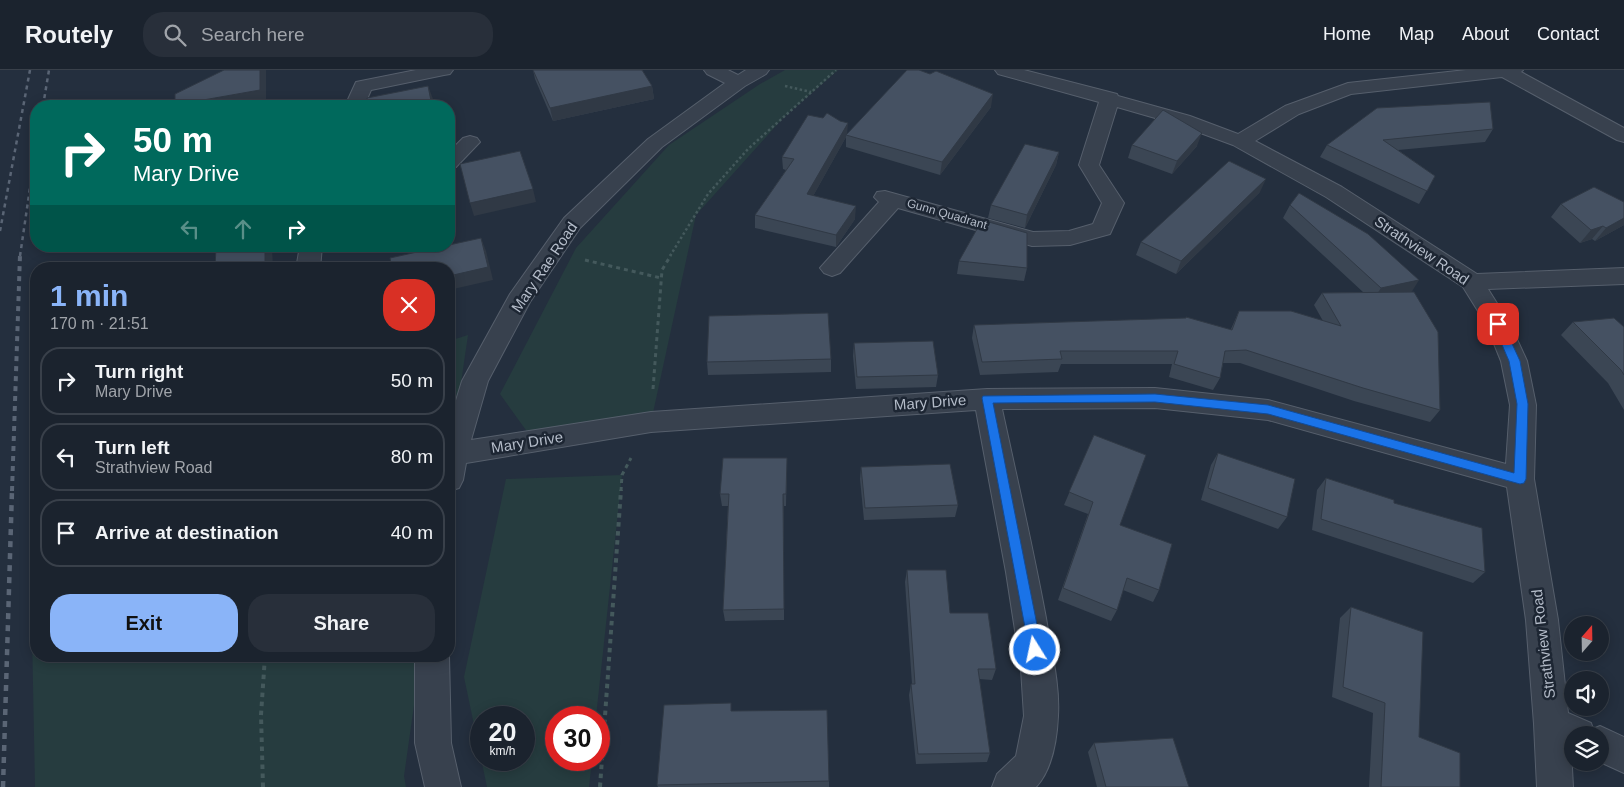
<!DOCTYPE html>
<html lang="en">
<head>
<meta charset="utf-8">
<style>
	:root { --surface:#1b232e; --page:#282f3a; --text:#f1f3f6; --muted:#a0a4aa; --line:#39404a; --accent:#8ab4f8 }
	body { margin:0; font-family:Arial,sans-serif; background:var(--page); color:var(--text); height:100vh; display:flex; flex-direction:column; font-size:19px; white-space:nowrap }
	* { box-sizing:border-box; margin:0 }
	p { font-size:16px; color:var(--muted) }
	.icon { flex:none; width:28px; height:28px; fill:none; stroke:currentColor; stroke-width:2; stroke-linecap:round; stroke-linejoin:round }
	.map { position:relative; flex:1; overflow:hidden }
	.details { position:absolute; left:30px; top:192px; width:425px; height:400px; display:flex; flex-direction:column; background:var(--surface); border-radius:20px; box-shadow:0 2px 12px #0003,0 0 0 1px var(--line) }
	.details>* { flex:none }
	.top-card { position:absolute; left:30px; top:30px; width:425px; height:152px; border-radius:20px; box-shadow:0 2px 12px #0003,0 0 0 1px var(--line); background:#00695c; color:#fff; overflow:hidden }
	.needle { width:32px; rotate:20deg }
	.tools { position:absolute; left:1564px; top:546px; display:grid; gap:10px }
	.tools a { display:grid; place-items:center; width:45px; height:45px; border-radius:50%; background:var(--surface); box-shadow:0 2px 12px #0003,0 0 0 1px var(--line); font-size:25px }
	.speed { position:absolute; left:470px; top:636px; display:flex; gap:10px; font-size:25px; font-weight:700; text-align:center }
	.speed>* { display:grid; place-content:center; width:65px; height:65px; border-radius:50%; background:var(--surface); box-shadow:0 2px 12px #0003,0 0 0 1px var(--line); line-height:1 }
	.speed small { font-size:12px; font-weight:400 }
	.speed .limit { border:8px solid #d22; background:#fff; color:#111 }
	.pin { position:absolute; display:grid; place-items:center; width:42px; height:42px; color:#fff; margin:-21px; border-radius:10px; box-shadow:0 2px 8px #0006 }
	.me { position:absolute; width:55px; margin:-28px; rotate:350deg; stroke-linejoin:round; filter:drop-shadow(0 0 4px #0008) }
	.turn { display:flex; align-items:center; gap:18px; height:105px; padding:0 20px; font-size:22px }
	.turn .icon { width:65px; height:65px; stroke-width:2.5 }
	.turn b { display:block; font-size:35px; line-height:42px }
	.lanes { display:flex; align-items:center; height:48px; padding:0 20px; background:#0003; justify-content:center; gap:25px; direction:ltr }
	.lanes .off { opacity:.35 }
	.round { display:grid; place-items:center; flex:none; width:52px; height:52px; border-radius:20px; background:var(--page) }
	.headline { display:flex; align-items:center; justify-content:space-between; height:85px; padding:0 20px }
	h1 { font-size:30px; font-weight:600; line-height:38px; color:var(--accent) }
	.action { display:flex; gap:10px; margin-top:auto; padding:10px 20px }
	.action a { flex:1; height:58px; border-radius:20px; background:var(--accent); color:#111; font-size:20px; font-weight:600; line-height:58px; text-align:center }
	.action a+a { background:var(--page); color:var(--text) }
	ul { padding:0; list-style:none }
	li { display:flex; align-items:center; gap:15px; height:68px; margin:0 10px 8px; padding:0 10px; border:2px solid var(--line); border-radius:20px }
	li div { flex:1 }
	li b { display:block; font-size:19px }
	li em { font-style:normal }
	header { display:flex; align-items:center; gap:30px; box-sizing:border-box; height:70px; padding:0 25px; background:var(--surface); border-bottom:1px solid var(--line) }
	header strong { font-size:24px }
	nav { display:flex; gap:28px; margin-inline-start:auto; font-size:18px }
	.search { width:350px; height:45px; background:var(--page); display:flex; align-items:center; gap:12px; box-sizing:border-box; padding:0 18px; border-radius:20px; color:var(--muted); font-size:19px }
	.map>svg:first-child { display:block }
	.green { fill:#263c3f; fill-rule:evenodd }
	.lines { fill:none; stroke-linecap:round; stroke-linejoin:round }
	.minor-casing { stroke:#565f6c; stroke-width:2 }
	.path-far2 { stroke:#44595c; stroke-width:2.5; stroke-dasharray:2.5 2.5; stroke-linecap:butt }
	.path-far1 { stroke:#44595c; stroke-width:3; stroke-dasharray:4 4; stroke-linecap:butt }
	.path { stroke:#44595c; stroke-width:4; stroke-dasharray:4.5 4.5; stroke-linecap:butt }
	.minor { fill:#38414e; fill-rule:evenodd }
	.rail-far2 { stroke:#5a6575; stroke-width:2.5; stroke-dasharray:4 4; stroke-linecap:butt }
	.rail-far1 { stroke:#5a6575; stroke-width:4; stroke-dasharray:5 5; stroke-linecap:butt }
	.rail { stroke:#5a6575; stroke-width:4.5; stroke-dasharray:6 6; stroke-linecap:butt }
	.wall { fill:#3b4654 }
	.shaded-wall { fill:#303945 }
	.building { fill:#455162; stroke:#303945 }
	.route { fill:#1a73e8; stroke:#114b97 }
	.labels { text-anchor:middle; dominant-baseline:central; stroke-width:5; stroke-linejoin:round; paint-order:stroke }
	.far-street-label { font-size:12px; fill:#b4bcc9; stroke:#1d2633 }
	.street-label { font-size:15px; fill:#b4bcc9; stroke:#1d2633 }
</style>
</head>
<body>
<header>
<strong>Routely</strong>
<div class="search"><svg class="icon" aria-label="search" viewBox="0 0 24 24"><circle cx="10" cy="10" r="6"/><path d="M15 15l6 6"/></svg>Search here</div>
<nav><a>Home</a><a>Map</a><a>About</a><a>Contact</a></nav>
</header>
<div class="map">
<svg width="1624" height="717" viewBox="0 0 1624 717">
	<rect width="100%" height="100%" fill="#242f3e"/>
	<g class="green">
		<path d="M785,0H838L784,47L696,145L651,352L528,363L500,324L576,178L669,75L760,14Z"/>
		<path d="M468,265L449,396V271Z"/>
		<path d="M36,349V586H421L404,706L406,717H35L29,410Z"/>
		<path d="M622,405L596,647L556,648V690H592L589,717H487L464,607L506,409ZM481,648H524V690H481Z"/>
	</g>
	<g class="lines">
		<defs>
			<g id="minor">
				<path d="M416,0H453L450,4L444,5L371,20L364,36H345L356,12Z"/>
				<path d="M704,0H728L738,5L746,0H769L766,4L745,16L662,77L580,158L530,232L488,311L471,370L651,342L987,319L1155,318L1268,330L1506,394L1510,335L1501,291L1486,254L1463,217L1326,127L1233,75L1176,54L1117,37L1099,95L1124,133L1110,164L1070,175L1032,176L898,138L840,203L832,206L824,203L820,198L879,132L874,127L877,122L885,121L1033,162L1069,161L1093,154L1102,133L1079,95L1099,32L998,4L995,0H1024L1117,24L1118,26L1190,46L1238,64L1285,36L1348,13L1466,0H1523L1521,2L1624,58V72L1617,70L1502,7L1351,24L1299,44L1255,71L1342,117L1477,204L1624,198V214L1488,219L1510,254L1527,291L1536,335L1534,409L1558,550L1568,643L1591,653L1593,659L1600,656L1624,667V703L1600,692V665H1572L1571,680L1573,717H1537L1534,654L1526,550L1507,417L1268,350L1155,338L1002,339C1017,408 1033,478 1046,548C1051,580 1060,614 1058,646C1057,669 1052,700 1036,717H992L997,704L1016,686L1024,646L1021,599L1006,502L976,340L651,362L466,393L463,410L459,418L449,421V353L462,311L510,224L564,148L648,69L725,13L707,4Z"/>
				<path d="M470,66L477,68L480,72L456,97L449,99V82L463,68Z"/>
				<path d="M300,176H322L320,199H296Z"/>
				<path d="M415,586H449L451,673L461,717H425L415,673Z"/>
			</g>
		</defs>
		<use href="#minor" class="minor-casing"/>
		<g class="path-far2">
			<path d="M785,16L811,22"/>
			<path d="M670,186L708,124L748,79L836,0"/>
		</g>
		<g class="path-far1">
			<path d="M585,190L661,208"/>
			<path d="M653,319L662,200L671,185"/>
			<path d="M621,421L622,405L631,388"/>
		</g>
		<g class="path">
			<path d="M263,717L261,645L265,586"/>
			<path d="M600,717L621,420"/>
		</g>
		<use href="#minor" class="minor"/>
		<g class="rail-far2">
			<path d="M43,36L49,0"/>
			<path d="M0,161L30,0"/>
			<path d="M20,186L36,77"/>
		</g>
		<path class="rail-far1" d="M12,421L20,185"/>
		<path class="rail" d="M3,717L12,420"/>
	</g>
	<g class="wall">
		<path d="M533,0H642L652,16L654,29L553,51L535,9Z"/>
		<path d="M991,37L940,105L846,77V67L813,126L855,149L836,177L755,158V145L786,100L783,99L782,87L847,64Z"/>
		<path d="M1493,59L1485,72L1398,80L1435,106L1419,134L1320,87L1327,75Z"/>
		<path d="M1132,75L1197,76L1172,104L1128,88Z"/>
		<path d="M1059,82L1056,95L1025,158L988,148L991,135Z"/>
		<path d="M1260,122L1176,204L1136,185L1141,172Z"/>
		<path d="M1624,132V155L1595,171L1592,169L1580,173L1551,147L1561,134Z"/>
		<path d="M1290,135L1411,222L1440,340L1430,352L1354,331L1240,293H1223L1220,308L1213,320L1169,307L1172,294H1061L1058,302L980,305L972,268L974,255L1231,259L1239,241L1323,251L1314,235L1322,223L1363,222L1283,148Z"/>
		<path d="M959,191L1027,198L1024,211L957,204Z"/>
		<path d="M1573,252L1624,257V340L1608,313L1561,265Z"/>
		<path d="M854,273L938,305L936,317L856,319L853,286Z"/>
		<path d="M831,289V302L708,305L707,292Z"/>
		<path d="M1094,365L1120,455L1159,520L1153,532L1123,520L1117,540L1111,551L1058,530L1088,444L1064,435Z"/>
		<path d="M1218,383L1287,447L1278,459L1201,430L1211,395Z"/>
		<path d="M787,388L786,436H784V550L725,551L723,540L728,436H722L720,424Z"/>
		<path d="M861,397L958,435L955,447L864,450L860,409Z"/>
		<path d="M1326,408L1394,433L1485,502L1473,513L1312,460L1317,420Z"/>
		<path d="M907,500L950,543L996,599L992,610L979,609L990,683L987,692L916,694L909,625L911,614H912L905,512Z"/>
		<path d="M1351,537L1419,667L1460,717H1369L1373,643L1332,627L1340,548Z"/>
		<path d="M733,641L829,711V717H658L657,715Z"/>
		<path d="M1094,673L1189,717H1097L1088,682Z"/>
	</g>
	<g class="shaded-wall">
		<path d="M260,0H266V32L242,36H176L175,35Z"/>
		<path d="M428,16L433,29L434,36H432Z"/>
		<path d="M652,16L654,29L553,51L550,38Z"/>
		<path d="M993,24L991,37L940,105L942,92Z"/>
		<path d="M848,53L847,65H846V67L807,137V124Z"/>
		<path d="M1202,63L1197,76L1172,104L1177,91Z"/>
		<path d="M1059,82L1056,95L1025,158L1027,145Z"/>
		<path d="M1266,109L1260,122L1176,204L1181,191Z"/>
		<path d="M533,119L536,132L474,146L470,133Z"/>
		<path d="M856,136L855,149L836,177V165Z"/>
		<path d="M1624,148V155L1595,171L1606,158Z"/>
		<path d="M1603,156L1592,169L1580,173L1591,160Z"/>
		<path d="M481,168L486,181L493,210L449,220V206Z"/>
		<path d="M265,176H272L273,199H237Z"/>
		<path d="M1419,210L1411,223L1372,231L1381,218Z"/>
		<path d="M783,424L784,436V550V539Z"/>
	</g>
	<g class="building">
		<path d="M224,0H260V20L175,35V24Z"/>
		<path d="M533,0H642L652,16L550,38Z"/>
		<path d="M907,0H919L930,4L936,1L993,24L942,92L846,65Z"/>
		<path d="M428,16L432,36H368L367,28Z"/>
		<path d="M1490,32L1493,59L1383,70L1435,106L1427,121L1327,75L1377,38Z"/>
		<path d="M1163,40L1202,63L1177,91L1132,75Z"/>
		<path d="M827,43L840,51L848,53L807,124L856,136L836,165L755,145L794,89L782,87L808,45L823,48Z"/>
		<path d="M1025,74L1059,82L1027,145L991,135Z"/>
		<path d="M520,81L533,119L470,133L460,94Z"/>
		<path d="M1229,91L1266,109L1181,191L1141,172Z"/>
		<path d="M1594,117L1624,132V148L1606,158L1603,156L1591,160L1561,134Z"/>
		<path d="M1299,123L1368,164L1419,210L1381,218L1290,135Z"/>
		<path d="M982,150L1027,163V198L959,191Z"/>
		<path d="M481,168L488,197L449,206V199H392L390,188L444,176H449V175Z"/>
		<path d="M216,176H265V192L237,199H215Z"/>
		<path d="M1414,222L1438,262L1440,340L1363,318L1246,280L1225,281L1220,308L1174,294L1178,281H1060L1062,289L982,292L974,255L1186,248V247L1232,260L1239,241H1291L1341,256L1322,223Z"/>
		<path d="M828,243L831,289L707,292L709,246Z"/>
		<path d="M1614,248L1624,257V305L1621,300L1573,252Z"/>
		<path d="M933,271L938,305L857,307L854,273Z"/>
		<path d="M1094,365L1146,385L1120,455L1172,474L1159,520L1127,508L1117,540L1063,518L1093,432L1069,422Z"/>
		<path d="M1218,383L1295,409L1287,447L1208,418Z"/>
		<path d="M723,388H787L786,424H783L784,539L723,540L729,424H720Z"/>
		<path d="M950,394L958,435L865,438L861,397Z"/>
		<path d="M1326,408L1394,430V433L1482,458L1485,502L1321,449Z"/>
		<path d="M907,500H946L950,543H988L996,599H978L990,683L918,684L911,614H915Z"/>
		<path d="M1351,537L1423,562L1419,667L1460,683V717H1381L1385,633L1343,617Z"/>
		<path d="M731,633V641L827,640L829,711L657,715L664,635Z"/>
		<path d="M1173,668L1189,717H1106L1094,673Z"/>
	</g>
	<path class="route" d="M1498,250L1503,254L1520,291L1528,334L1526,409L1524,413L1520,414L1268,344L1155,332L993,333L1042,580L1040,584L1035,586L1030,584L982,328L983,326L1155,324L1268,335L1514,403L1517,334L1509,291L1493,254Z"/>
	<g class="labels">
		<g class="far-street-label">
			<text transform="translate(947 144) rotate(16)">Gunn Quadrant</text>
		</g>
		<g class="street-label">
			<text transform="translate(1422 180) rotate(34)">Strathview Road</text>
			<text transform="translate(544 197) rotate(-56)">Mary Rae Road</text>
			<text transform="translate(930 332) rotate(-4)">Mary Drive</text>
			<text transform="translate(527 372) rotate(-9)">Mary Drive</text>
			<text transform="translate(1543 574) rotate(-97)">Strathview Road</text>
		</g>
	</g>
</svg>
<div class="tools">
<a><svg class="needle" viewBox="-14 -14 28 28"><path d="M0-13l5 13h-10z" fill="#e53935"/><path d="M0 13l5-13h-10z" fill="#a0a4aa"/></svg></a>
<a><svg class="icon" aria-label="sound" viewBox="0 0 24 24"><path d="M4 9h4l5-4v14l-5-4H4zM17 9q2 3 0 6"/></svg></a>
<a><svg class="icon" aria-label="layers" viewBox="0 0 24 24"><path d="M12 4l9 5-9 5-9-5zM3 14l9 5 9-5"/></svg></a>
</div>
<div class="speed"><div>20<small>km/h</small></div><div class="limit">30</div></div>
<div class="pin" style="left:1498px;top:254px;background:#d93025"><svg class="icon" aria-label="arrive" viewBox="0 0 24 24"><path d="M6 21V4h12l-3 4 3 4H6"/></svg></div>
<svg class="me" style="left:1035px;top:580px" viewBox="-20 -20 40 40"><circle r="17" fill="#1a73e8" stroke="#fff" stroke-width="3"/><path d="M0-11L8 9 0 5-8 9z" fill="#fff"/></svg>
<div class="top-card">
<div class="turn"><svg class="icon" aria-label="right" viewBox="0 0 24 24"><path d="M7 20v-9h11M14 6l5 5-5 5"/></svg><div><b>50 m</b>Mary Drive</div></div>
<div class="lanes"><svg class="icon off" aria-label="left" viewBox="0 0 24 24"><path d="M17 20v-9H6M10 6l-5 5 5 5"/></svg><svg class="icon off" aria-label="ahead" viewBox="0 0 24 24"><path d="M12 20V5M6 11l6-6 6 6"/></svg><svg class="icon" aria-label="right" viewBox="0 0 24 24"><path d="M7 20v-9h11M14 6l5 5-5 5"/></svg></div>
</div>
<section class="details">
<div class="headline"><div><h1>1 min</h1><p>170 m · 21:51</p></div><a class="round" style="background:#d93025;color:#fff"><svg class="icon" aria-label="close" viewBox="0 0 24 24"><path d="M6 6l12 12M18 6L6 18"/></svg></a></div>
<ul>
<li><svg class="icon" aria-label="right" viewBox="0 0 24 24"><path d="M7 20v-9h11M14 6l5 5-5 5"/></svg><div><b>Turn right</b><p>Mary Drive</p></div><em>50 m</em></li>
<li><svg class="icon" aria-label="left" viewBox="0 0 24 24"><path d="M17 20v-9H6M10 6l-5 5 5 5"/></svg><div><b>Turn left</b><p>Strathview Road</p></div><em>80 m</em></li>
<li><svg class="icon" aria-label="arrive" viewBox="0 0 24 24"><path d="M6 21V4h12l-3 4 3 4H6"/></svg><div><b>Arrive at destination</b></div><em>40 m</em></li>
</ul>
<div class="action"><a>Exit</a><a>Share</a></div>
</section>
</div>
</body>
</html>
